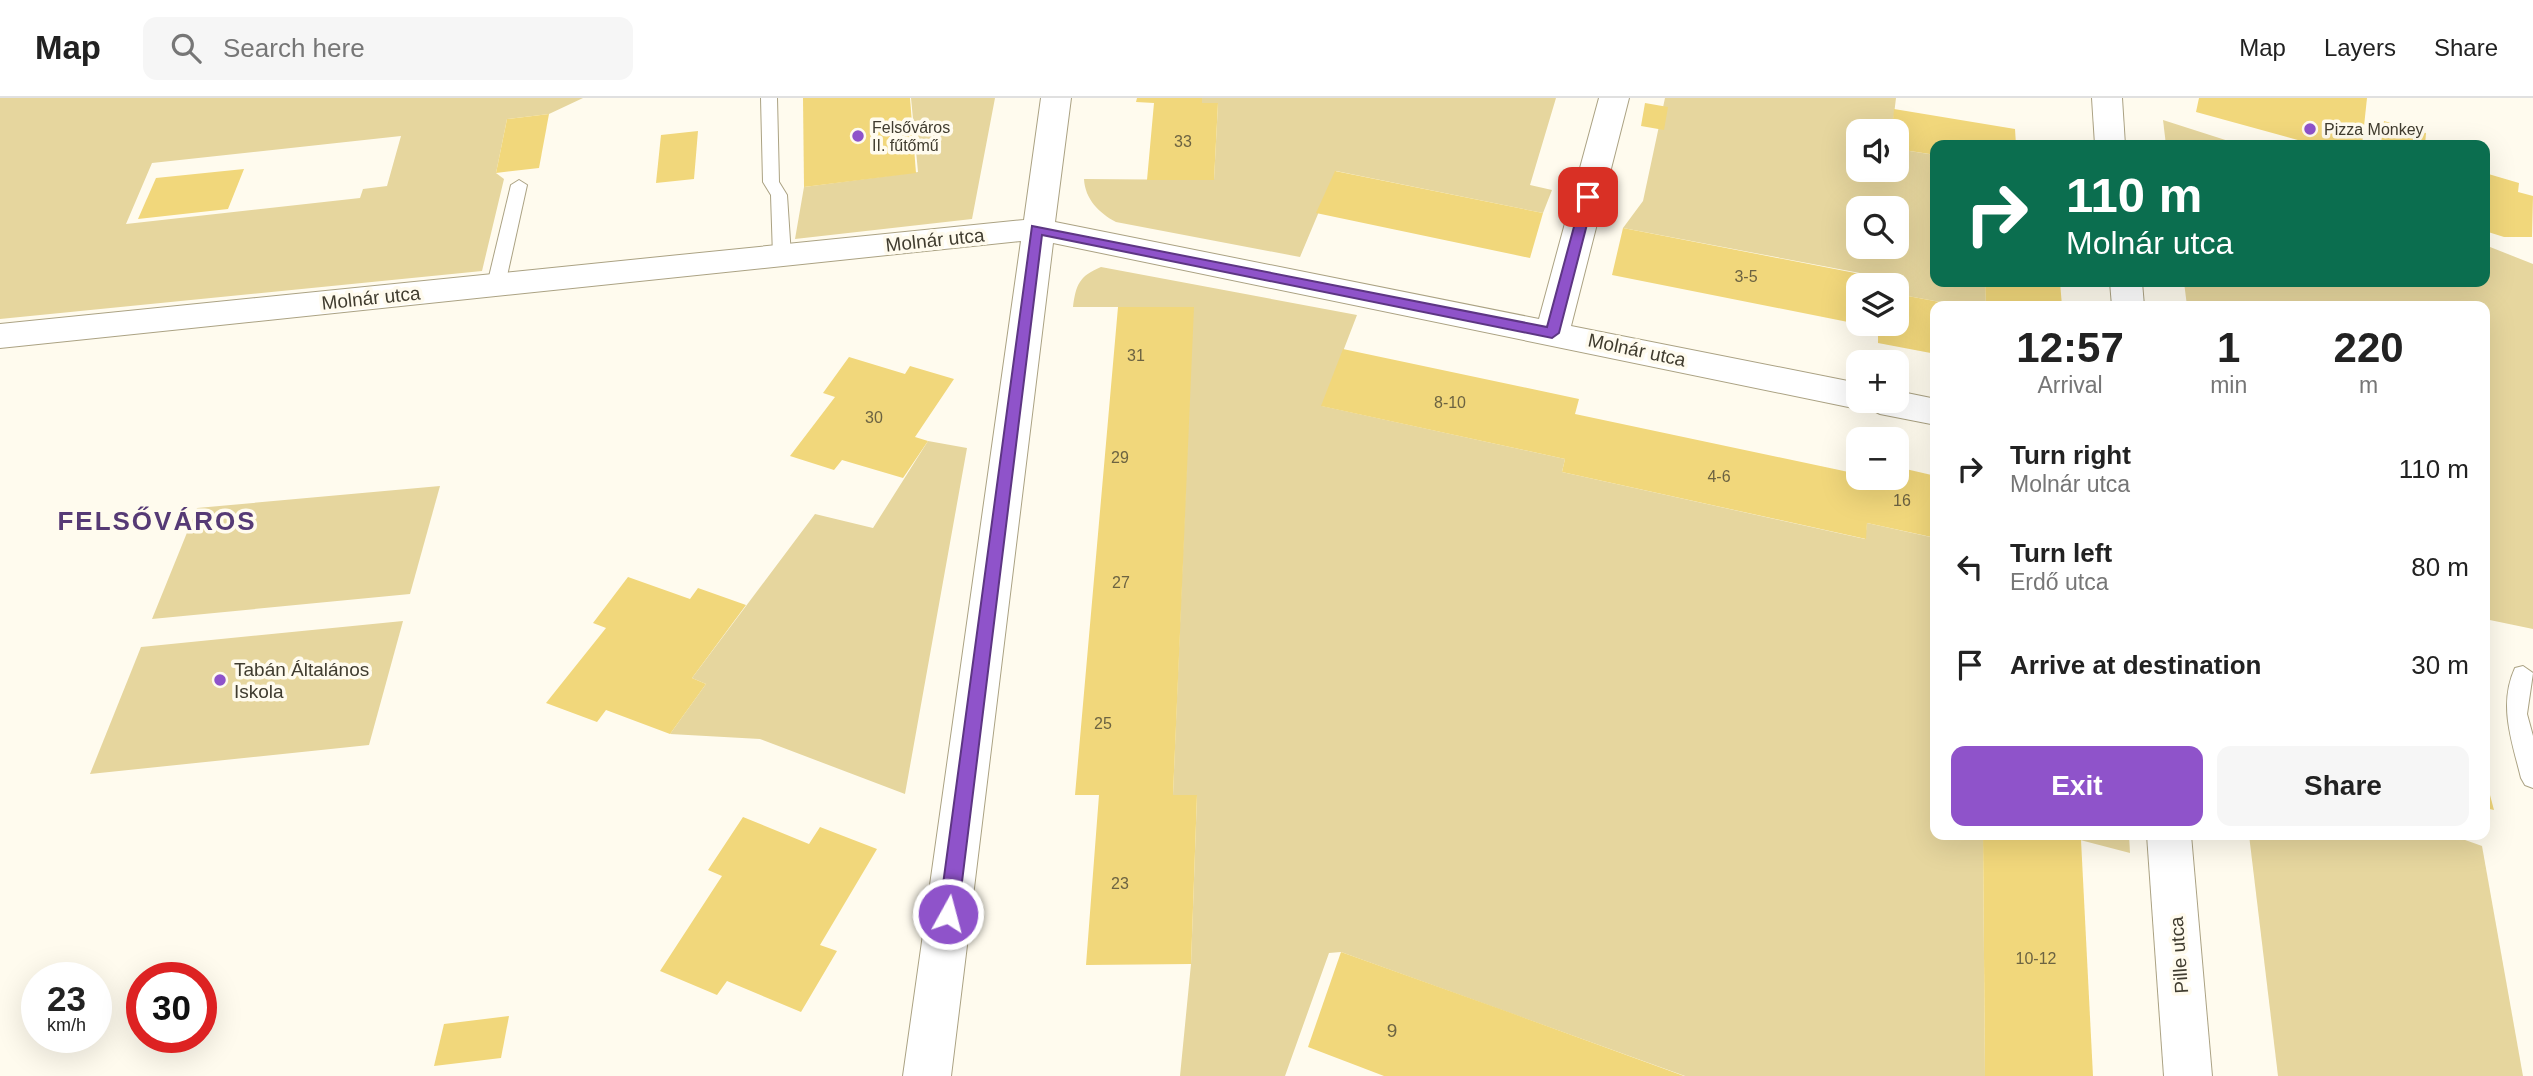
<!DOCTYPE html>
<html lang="en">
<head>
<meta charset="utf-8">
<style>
	:root { --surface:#fff; --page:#f6f6f6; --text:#222; --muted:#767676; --line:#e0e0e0; --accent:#8f53ca }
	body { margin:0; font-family:Helvetica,sans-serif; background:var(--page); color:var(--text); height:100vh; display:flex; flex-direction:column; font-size:26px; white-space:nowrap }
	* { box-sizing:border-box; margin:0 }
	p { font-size:23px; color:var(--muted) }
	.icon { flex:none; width:38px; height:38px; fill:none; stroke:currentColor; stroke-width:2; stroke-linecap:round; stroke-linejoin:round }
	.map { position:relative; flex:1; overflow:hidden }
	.details { position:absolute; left:1930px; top:203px; width:560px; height:539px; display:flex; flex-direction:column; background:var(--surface); border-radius:14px; box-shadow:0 7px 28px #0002 }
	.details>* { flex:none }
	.banner { position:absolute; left:1930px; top:42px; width:560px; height:147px; border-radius:14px; box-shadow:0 7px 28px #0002; background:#0b6e4f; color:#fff; overflow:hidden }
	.fabs { position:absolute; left:1846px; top:21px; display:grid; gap:14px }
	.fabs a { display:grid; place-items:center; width:63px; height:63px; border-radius:14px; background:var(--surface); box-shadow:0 7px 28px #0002; font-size:35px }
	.speed { position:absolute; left:21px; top:864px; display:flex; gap:14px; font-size:35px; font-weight:700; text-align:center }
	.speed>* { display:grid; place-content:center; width:91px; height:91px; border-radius:50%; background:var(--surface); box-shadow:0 7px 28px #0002; line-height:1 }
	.speed small { font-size:18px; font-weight:400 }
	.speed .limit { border:10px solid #d22; background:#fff; color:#111 }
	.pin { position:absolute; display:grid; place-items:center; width:60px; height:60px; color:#fff; margin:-30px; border-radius:14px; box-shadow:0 4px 10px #0006 }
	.me { position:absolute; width:77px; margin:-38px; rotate:7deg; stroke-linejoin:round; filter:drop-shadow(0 0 5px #0008) }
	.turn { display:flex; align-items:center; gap:24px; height:147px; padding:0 21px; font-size:32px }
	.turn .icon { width:91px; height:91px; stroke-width:2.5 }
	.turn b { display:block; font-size:49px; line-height:60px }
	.eta { display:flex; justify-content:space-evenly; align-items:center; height:119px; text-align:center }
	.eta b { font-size:42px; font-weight:700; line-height:49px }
	.button { display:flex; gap:14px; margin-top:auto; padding:14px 21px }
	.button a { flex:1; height:80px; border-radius:14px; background:var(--accent); color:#fff; font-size:28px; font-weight:700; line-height:80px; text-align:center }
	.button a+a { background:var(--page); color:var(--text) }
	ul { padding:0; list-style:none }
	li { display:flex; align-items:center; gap:21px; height:98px; padding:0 21px }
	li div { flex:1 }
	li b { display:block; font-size:26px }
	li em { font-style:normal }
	header { display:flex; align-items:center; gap:42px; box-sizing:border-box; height:98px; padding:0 35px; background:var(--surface); border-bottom:2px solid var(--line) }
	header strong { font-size:33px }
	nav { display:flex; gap:38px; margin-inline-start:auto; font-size:24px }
	.search { width:490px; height:63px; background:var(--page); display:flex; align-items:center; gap:18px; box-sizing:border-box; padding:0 24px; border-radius:14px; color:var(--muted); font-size:26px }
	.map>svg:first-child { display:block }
	.green { fill:#e6d69e; fill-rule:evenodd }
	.building { fill:#f1d77b }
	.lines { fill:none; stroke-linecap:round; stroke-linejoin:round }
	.lane-casing { stroke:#aba283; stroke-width:2 }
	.street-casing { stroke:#aba283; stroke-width:2 }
	.lane { fill:#fff; fill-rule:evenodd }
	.street { fill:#fff; fill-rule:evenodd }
	.route { fill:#8f53ca; stroke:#5d3683; stroke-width:2 }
	.poi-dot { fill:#8f53ca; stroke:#fffbee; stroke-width:2.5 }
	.labels { text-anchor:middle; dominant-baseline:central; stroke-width:7; stroke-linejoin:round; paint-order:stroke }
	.far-poi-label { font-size:16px; fill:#403c2f; stroke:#fffbee; text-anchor:start }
	.number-label { font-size:16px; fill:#6c6342 }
	.street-label { font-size:19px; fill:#403c2f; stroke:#fffbee }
	.poi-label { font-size:19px; fill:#403c2f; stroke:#fffbee; text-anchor:start }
	.near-number-label { font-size:19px; fill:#6c6342 }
	.district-label { font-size:26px; font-weight:bold; letter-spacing:2px; fill:#563a75; stroke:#fffbee }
</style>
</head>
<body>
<header>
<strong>Map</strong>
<div class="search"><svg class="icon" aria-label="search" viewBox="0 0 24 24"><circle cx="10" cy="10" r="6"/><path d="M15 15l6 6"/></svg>Search here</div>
<nav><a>Map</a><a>Layers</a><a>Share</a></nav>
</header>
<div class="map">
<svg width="2533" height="978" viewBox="0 0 2533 978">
	<rect width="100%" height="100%" fill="#fffbee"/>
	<g class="green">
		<path d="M0,0H583L549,16L507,21L496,75L504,81L482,173L0,221ZM401,38L387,88L363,91L360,100L126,126L152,65Z"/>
		<path d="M911,0H995L972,121L795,141L804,89L918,74Z"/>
		<path d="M1202,0H1556L1530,87L1552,92L1543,115L1336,73L1300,159L1116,124C1099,115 1085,101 1084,81L1214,82L1218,5H1202Z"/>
		<path d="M1665,0H1896L1892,33H1858V72H1897V51L1935,57L1936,184H1985L1986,208H1962L1897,196V187H1881V179L1623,130L1643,103ZM1858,110H1897V149H1858Z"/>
		<path d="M2163,22L2241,47H2166Z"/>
		<path d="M2485,147L2533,166V531L2485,521V208H2187L2184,184H2485Z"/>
		<path d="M1101,169L1357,217L1322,308L1565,361L1562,374L1865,441L1867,425L1935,440L1936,737H1983L1985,978H1685L1341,854L1329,855L1285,978H1180L1191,866L1197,697H1173L1193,209H1073C1076,187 1079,178 1101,169Z"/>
		<path d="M928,343L967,350L905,696L760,641L670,636L706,586L692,580L815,416L873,430Z"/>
		<path d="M440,388L410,496L152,521L197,410Z"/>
		<path d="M403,523L369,647L90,676L141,549Z"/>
		<path d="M2061,737H2129L2130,755Z"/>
		<path d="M2249,737H2451L2482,748L2523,978H2278Z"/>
	</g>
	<g class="building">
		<path d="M803,0H910L916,75L804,89Z"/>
		<path d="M1137,0H1202V5H1218L1214,82H1147L1154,5L1136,4Z"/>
		<path d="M2199,0H2367L2362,47H2316L2196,14Z"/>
		<path d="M1645,5L1668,9L1664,32L1641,28Z"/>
		<path d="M1894,11L2015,31L2016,47H1936V57L1897,51V33H1892Z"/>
		<path d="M549,16L539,70L496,75L507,21Z"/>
		<path d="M2384,23L2426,35L2425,47H2372V43L2381,45Z"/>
		<path d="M698,33L694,81L656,85L661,37Z"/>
		<path d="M244,71L228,111L138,121L156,80Z"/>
		<path d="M1335,73L1543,115L1530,160L1316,115Z"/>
		<path d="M2485,75L2519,85L2518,94L2533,98L2532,139H2504L2485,133Z"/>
		<path d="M1623,130L1881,180V187H1858V226L1612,177Z"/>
		<path d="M1985,184H2060L2062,208H1986Z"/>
		<path d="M1897,196L1956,207L1936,208V256L1878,245V230L1865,227L1897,226Z"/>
		<path d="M1118,209H1194L1173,697H1197L1191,866L1086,867L1099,697H1075Z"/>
		<path d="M1343,251L1579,301L1575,316L1858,376V380H1897V369L1936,378V440L1867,425L1866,441L1562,374L1565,361L1321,308Z"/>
		<path d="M849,259L905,276L910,268L954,281L915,339L928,343L903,380L842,362L834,372L790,358L835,299L823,295Z"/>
		<path d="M628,479L690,501L698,490L746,507L692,580L706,586L670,636L606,612L597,624L546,605L606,530L593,525Z"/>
		<path d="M2485,682H2486L2494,712L2485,710Z"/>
		<path d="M743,719L809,746L820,729L877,751L820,847L837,853L801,914L727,883L717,897L660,873L722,778L708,772Z"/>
		<path d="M1983,737H2061L2081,742L2093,978H1985Z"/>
		<path d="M1341,854L1503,912L1684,978H1384L1308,949Z"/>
		<path d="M509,918L501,960L434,968L444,926Z"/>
	</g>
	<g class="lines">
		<defs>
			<g id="lane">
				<path d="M761,0H777L779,84L787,97L791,158L782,164L773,158L771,97L763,84Z"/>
				<path d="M519,82L527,87L505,187L496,193L487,187L511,87Z"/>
				<path d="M2523,568L2533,575L2527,616L2533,638V690L2525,687L2521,680C2512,643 2498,607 2515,570Z"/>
			</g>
			<g id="street">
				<path d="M1041,0H1071L1055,124L1539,221L1599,0H1629L1571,228L1858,285V303H1897V293L1936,301V327L1880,316L1866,309L1858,311L1053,145L951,978H903L1021,143L0,250V226L1024,122Z"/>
				<path d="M2092,0H2122L2125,47H2095Z"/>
				<path d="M2110,184H2142L2144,208H2112Z"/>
				<path d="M2147,737H2191L2212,978H2164Z"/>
			</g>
		</defs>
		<use href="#lane" class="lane-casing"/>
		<use href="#street" class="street-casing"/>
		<use href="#lane" class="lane"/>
		<use href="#street" class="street"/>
	</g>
	<path class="route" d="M1588,94L1594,99L1559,235L1552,240L1042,137L958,816L955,822L948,824L942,822L939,816L1032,128L1547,229L1582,99Z"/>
	<g class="poi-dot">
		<circle cx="2310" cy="31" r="7"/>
		<circle cx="858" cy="38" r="7"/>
		<circle cx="220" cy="582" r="7"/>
	</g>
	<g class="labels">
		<g class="far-poi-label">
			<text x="872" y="29">Felsőváros<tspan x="872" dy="18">II. fűtőmű</tspan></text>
			<text x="2324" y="31">Pizza Monkey</text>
		</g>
		<g class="number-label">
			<text x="1183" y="43">33</text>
			<text x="1746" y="178">3-5</text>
			<text x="1136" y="257">31</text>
			<text x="1450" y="304">8-10</text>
			<text x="874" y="319">30</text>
			<text x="1120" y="359">29</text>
			<text x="1719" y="378">4-6</text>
			<text x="1902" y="402">16</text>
			<text x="1121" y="484">27</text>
			<text x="1103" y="625">25</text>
			<text x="1120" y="785">23</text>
			<text x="2036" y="860">10-12</text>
		</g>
		<g class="street-label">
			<text transform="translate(935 142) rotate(-6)">Molnár utca</text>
			<text transform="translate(371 200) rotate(-6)">Molnár utca</text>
			<text transform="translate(1637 252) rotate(12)">Molnár utca</text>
			<text transform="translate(2179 857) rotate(-94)">Pille utca</text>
		</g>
		<g class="poi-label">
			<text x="234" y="571">Tabán Általános<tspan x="234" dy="22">Iskola</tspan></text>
		</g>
		<g class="near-number-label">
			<text x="1392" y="932">9</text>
		</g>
		<g class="district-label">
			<text x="157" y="423">FELSŐVÁROS</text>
		</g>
	</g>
</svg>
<div class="fabs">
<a><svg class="icon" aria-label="sound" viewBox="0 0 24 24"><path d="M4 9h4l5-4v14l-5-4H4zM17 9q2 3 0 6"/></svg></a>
<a><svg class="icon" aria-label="search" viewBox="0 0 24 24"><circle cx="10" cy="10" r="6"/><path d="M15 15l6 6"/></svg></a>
<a><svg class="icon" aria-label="layers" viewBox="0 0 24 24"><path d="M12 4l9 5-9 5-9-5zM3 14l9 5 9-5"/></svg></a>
<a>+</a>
<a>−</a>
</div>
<div class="speed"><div>23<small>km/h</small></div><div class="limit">30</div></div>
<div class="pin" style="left:1588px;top:99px;background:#d93025"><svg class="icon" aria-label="arrive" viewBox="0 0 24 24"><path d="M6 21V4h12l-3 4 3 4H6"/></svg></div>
<svg class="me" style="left:948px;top:816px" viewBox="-20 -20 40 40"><circle r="17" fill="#8f53ca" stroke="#fff" stroke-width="3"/><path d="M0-11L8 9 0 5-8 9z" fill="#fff"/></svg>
<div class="banner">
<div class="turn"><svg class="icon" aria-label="right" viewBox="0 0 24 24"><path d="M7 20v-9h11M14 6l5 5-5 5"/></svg><div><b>110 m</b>Molnár utca</div></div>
</div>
<section class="details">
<div class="eta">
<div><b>12:57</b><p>Arrival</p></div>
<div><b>1</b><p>min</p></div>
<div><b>220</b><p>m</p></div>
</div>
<ul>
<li><svg class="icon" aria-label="right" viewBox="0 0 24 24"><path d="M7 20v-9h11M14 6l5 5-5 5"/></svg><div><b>Turn right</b><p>Molnár utca</p></div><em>110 m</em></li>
<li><svg class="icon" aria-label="left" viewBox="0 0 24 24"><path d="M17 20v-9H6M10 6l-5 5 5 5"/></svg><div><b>Turn left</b><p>Erdő utca</p></div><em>80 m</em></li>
<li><svg class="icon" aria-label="arrive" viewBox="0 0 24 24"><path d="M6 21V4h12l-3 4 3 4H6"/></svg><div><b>Arrive at destination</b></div><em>30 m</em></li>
</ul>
<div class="button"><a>Exit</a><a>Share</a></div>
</section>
</div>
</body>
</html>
